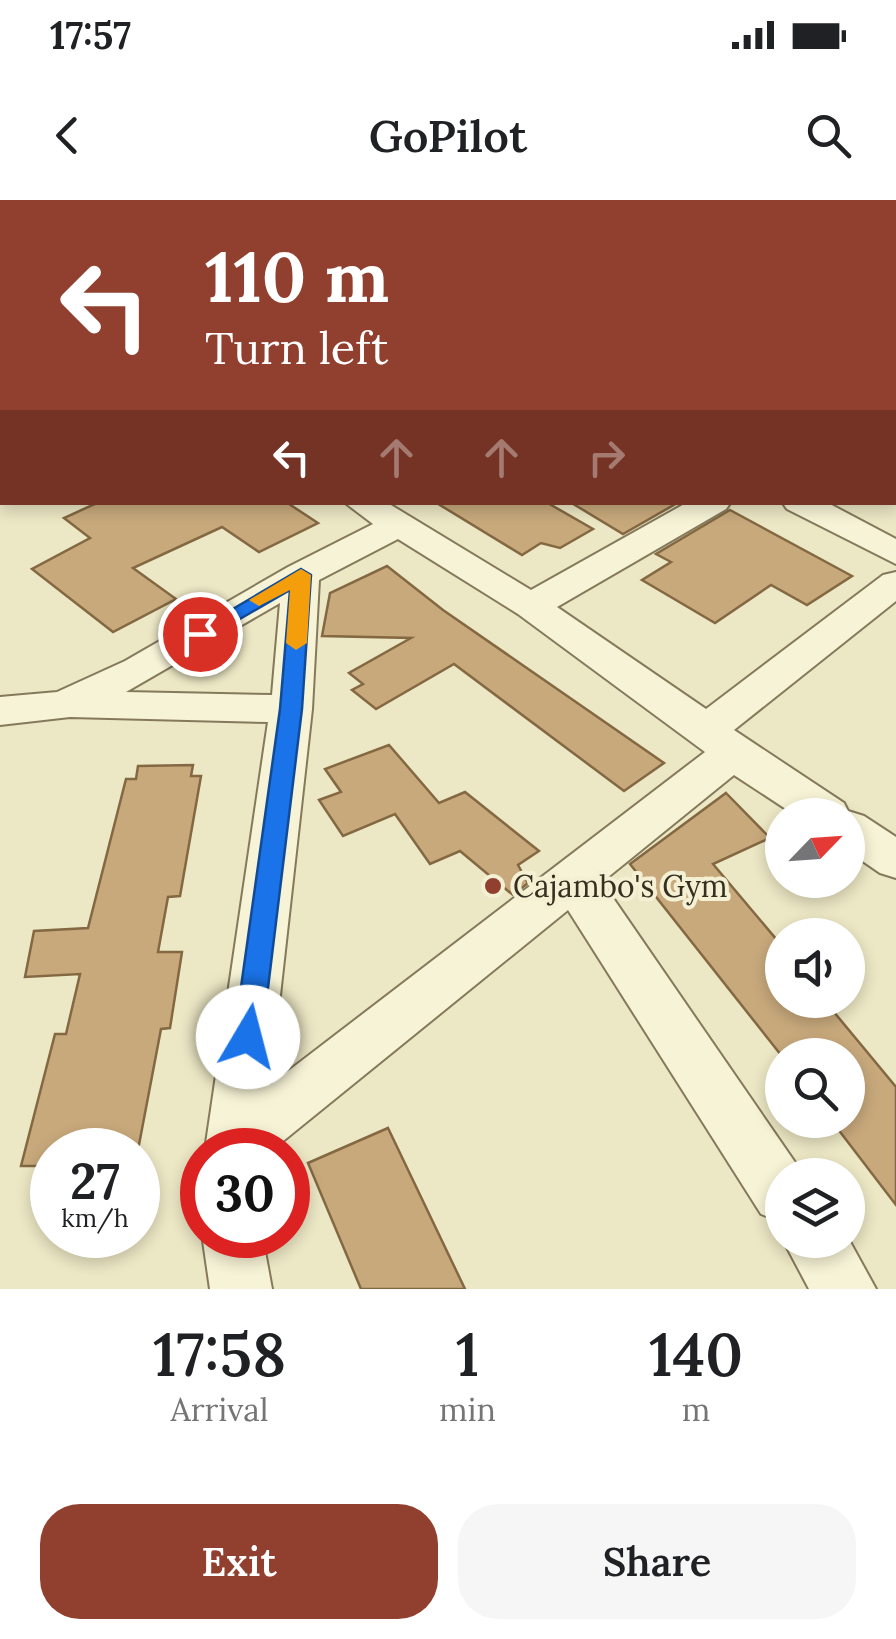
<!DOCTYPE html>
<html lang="en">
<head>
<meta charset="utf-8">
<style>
	:root { --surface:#fff; --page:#f6f6f6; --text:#202124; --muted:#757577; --accent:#91402f }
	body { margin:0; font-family:Lora,serif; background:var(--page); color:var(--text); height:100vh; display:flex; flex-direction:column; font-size:38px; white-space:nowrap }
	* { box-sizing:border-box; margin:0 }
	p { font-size:32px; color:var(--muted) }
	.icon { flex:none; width:55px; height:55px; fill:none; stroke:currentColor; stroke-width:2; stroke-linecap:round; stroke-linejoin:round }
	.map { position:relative; height:1089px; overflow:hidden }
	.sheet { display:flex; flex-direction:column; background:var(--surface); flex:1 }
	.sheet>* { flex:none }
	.banner { position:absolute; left:0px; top:0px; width:898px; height:305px; box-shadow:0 5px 15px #0003; background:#91402f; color:#fff; overflow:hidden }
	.needle { width:65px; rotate:65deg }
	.tools { position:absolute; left:765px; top:598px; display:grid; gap:20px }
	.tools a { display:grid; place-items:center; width:100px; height:100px; border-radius:50%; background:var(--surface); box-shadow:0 5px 15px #0003; font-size:50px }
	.speed { position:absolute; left:30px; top:928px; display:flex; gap:20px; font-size:50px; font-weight:700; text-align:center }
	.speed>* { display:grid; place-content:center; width:130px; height:130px; border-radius:50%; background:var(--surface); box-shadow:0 5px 15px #0003; line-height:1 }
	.speed small { font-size:25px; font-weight:400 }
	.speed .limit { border:15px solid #d22; background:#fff; color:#111 }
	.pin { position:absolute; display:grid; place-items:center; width:85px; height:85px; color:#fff; margin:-42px; border:5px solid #fff; border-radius:50%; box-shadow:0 2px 10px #0007 }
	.me { position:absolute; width:110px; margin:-55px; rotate:8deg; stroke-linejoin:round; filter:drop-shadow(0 0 8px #0008) }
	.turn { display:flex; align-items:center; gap:35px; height:210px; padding:0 40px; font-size:45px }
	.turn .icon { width:130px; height:130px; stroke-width:2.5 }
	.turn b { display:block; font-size:70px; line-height:85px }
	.lanes { display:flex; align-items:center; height:95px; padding:0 40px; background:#0003; justify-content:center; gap:50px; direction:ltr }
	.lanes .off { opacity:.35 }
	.eta { display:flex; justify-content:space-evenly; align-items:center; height:170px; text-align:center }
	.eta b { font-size:60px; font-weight:600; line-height:70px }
	.primary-button { display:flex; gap:20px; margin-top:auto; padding:20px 40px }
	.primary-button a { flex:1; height:115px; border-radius:40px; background:var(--accent); color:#fff; font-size:40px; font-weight:600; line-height:115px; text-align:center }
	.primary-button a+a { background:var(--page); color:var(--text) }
	.status { display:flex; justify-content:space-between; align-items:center; height:70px; padding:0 50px; background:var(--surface); direction:ltr }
	.status svg { height:28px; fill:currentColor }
	header { display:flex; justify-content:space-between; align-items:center; height:130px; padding:0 40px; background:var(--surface); font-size:45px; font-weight:600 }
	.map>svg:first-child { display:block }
	.building { fill:#c8a97c; stroke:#836842; stroke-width:2.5 }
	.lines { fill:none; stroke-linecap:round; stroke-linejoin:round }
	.minor-casing { stroke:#85795b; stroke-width:4 }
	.tertiary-casing { stroke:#85795b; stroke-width:4 }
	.primary-casing { stroke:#53462f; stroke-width:4 }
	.minor { fill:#f7f3d6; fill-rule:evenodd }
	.tertiary { fill:#f7f3d6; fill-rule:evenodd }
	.primary { fill:#ede39d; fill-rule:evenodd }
	.route { fill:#1a73e8; stroke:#114b97; stroke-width:2.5 }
	.slow { fill:#f59e0b }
	.poi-dot { fill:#91402f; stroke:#f3f0d3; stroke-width:4 }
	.labels { text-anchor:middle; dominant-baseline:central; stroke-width:8; stroke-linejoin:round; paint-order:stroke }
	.poi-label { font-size:30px; fill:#362e1e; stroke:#f3f0d3; text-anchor:start }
</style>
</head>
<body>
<div class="status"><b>17:57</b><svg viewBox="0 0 49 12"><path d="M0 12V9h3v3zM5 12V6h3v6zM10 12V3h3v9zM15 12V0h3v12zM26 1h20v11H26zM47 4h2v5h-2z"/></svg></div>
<header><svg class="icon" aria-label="back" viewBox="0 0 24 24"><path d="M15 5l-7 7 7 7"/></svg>GoPilot<svg class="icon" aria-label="search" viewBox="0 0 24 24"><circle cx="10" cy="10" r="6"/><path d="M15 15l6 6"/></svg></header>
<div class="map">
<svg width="896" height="1089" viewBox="0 0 896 1089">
	<rect width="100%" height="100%" fill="#ece7c4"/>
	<g class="building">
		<path d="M99,302H286L318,323L259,352L222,327L133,368L176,399L113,432L32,369L90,338L64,318Z"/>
		<path d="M435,302H546L593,329L560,348L541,343L522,355Z"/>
		<path d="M570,302H679L623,334Z"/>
		<path d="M730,310L852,376L807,405L771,385L715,423L642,380L671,362L656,354Z"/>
		<path d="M387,366L443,410L664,563L624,591L454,464L376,509L352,490L363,484L349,473L411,438L322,436L330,393Z"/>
		<path d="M389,545L439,603L465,592L539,651L518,665L528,683L513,695L460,651L430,664L395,614L343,636L319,600L341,592L325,569Z"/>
		<path d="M193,565L191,576H201L180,696L168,697L158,752H182L170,828L161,829L138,950H52V966H21L55,834H66L80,774L25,777L34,731L88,728L126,579H136L138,566Z"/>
		<path d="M726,593L770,638L713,664L782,746V800H824L896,887V1005L831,920H848V855H781L630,664Z"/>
		<path d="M388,928L465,1089H361L308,963Z"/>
	</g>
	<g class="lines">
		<defs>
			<g id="minor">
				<path d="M55,0H80L82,2H56Z"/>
				<rect x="895" y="151" width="1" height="18"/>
				<path d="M344,302H386L531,390L688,302H731L726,309L557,407L706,509L883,375L896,372V401L734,530L844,603L848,611L864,616L896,637V678L880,673L848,651V615H795L734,575L602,682L803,974L782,975V1022L761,1014L568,710L272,950H205L268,522L70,517L0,525V497L57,492L125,461L288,367L373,324ZM398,339L518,414L705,552L270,885L312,509L319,380ZM280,403L272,495L126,492Z"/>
				<path d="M782,302H826L896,339V364L787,309Z"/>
				<path d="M202,1034L262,1035L272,1089H210Z"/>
				<path d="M848,1038L876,1089H809L783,1040Z"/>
			</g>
			<path id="tertiary" d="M846,0H884L885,2H848Z"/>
			<path id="primary" d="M330,0H363L364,2H332Z"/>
		</defs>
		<use href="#minor" class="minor-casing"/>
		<use href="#tertiary" class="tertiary-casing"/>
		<use href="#primary" class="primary-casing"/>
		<use href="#minor" class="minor"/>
		<use href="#tertiary" class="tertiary"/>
		<use href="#primary" class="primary"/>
	</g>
	<path class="route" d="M301,369L311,375L302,509L262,837L258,845L248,849L238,845L234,837L280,509L290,390L207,438H193L190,434Z"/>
	<path class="slow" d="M301,369L311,375L307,443L296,450L286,443L290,390L259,406L249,400Z"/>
	<circle class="poi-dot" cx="493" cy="686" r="10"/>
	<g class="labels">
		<g class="poi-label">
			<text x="513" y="686">Cajambo's Gym</text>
		</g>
	</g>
</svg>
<div class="tools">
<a><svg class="needle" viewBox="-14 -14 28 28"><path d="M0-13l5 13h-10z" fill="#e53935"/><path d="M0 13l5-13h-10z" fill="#757577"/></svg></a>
<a><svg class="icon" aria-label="sound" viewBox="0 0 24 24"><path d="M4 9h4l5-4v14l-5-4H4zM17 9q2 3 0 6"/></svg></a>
<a><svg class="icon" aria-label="search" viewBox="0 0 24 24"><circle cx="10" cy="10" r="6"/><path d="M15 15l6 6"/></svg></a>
<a><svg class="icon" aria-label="layers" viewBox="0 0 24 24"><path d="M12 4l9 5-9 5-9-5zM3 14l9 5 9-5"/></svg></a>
</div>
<div class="speed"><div>27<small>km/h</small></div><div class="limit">30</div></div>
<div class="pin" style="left:200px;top:434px;background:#d93025"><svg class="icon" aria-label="arrive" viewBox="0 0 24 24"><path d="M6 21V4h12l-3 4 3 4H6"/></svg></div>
<svg class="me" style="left:248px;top:837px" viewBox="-20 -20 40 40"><circle r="19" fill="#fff"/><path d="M0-13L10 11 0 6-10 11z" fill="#1a73e8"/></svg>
<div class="banner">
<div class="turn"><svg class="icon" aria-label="left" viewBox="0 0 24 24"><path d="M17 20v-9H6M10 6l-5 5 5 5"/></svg><div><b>110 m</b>Turn left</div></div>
<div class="lanes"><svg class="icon" aria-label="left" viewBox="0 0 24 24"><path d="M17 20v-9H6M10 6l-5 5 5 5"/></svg><svg class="icon off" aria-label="ahead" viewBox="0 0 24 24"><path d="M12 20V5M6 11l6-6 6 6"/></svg><svg class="icon off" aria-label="ahead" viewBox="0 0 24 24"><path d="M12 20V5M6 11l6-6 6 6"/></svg><svg class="icon off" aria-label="right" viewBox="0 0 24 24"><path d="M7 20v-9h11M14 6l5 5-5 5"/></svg></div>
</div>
</div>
<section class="sheet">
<div class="eta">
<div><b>17:58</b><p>Arrival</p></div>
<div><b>1</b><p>min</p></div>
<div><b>140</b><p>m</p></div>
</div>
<div class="primary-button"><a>Exit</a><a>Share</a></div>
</section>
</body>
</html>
